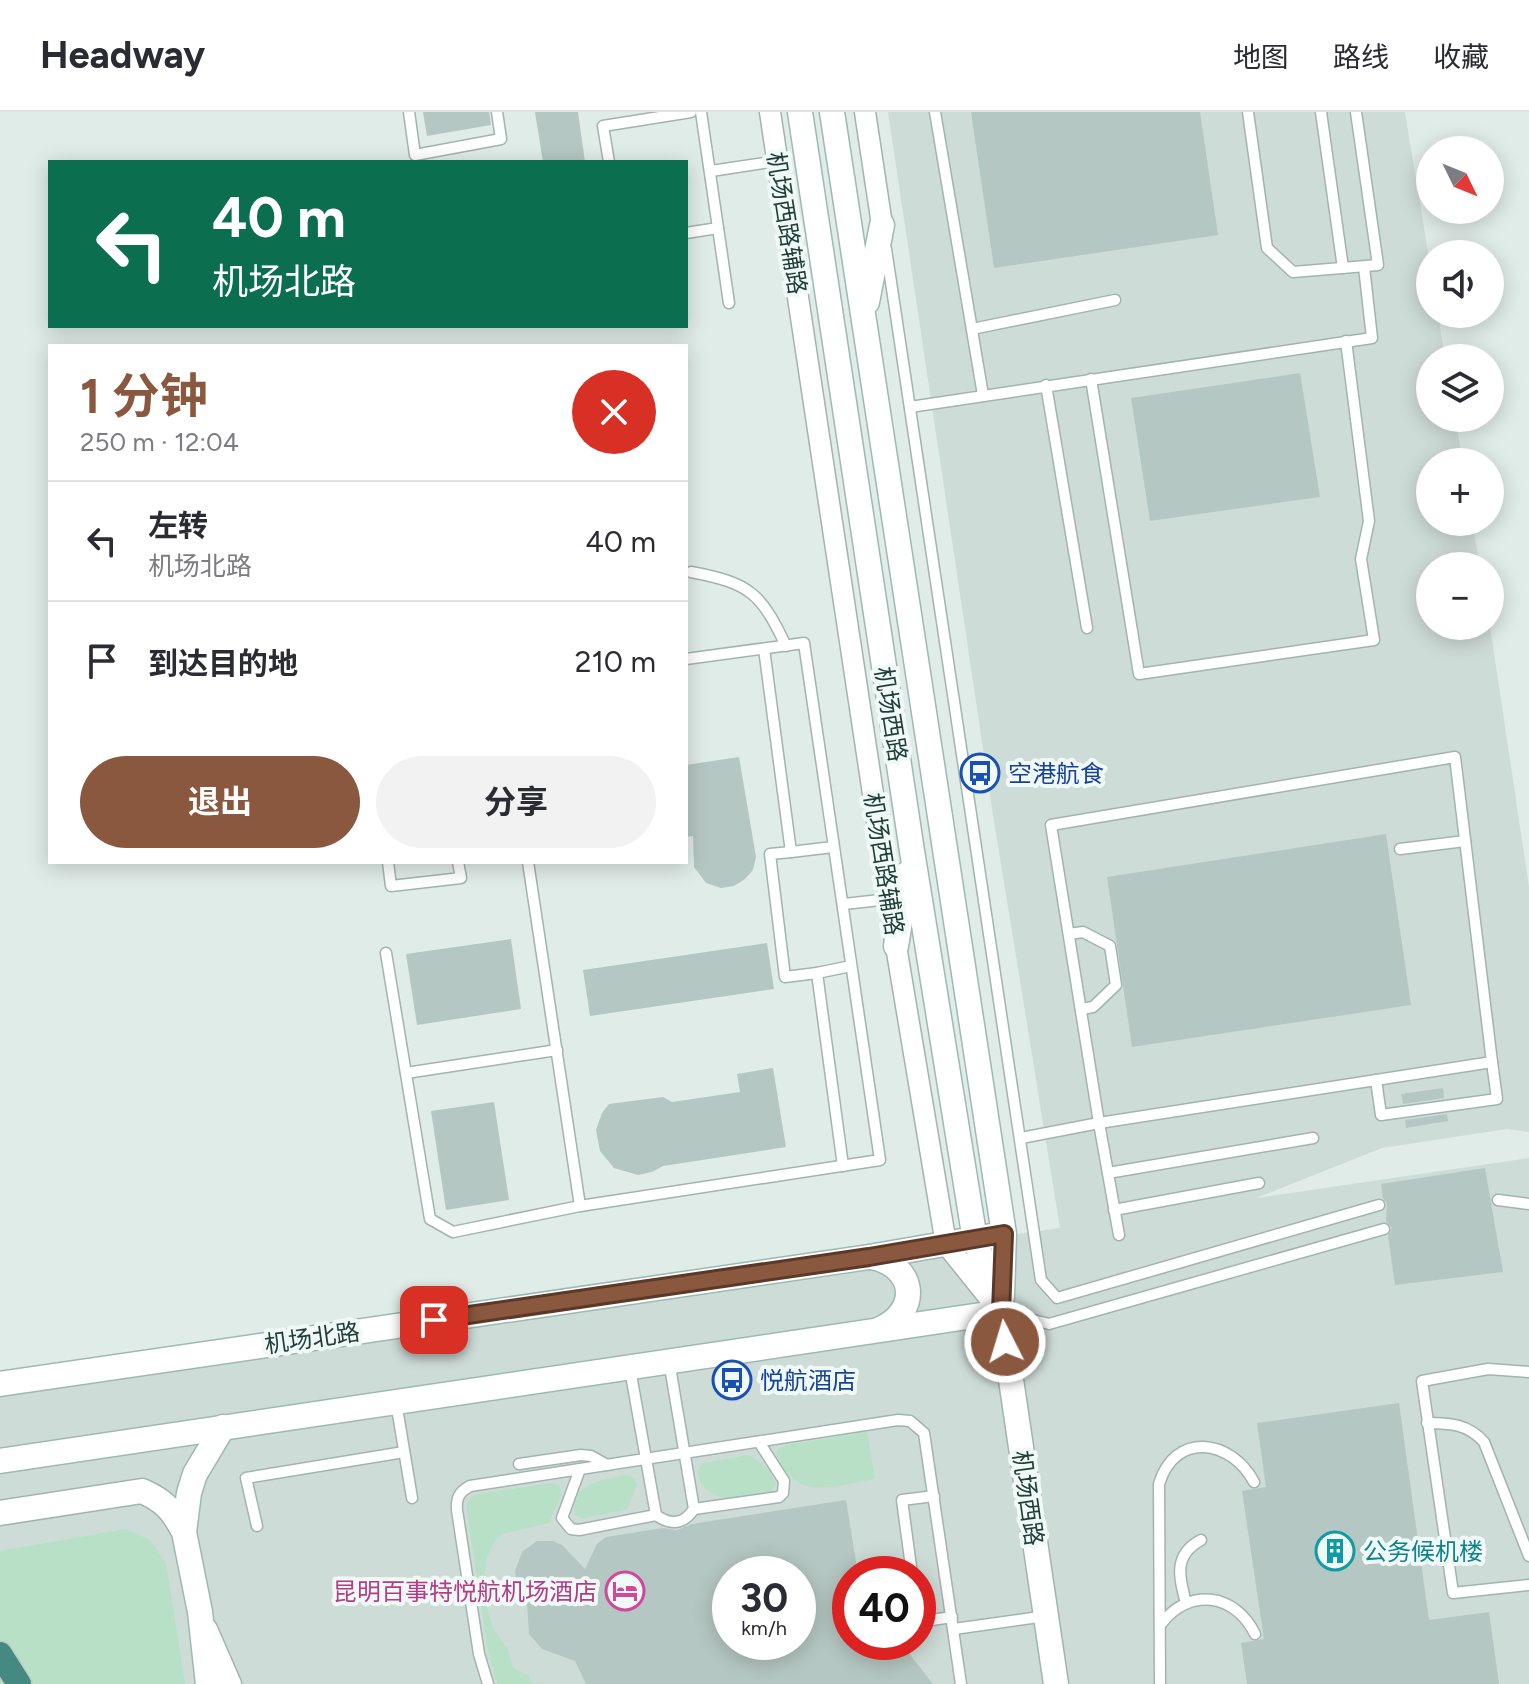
<!DOCTYPE html>
<html lang="zh">
<head>
<meta charset="utf-8">
<style>
	:root { --surface:#fff; --page:#f2f2f3; --text:#2b2b33; --muted:#7c7c81; --line:#e1e1e2; --accent:#8a583e }
	body { margin:0; font-family:Figtree,"Noto Sans SC",sans-serif; background:var(--page); color:var(--text); height:100vh; display:flex; flex-direction:column; font-size:30px; white-space:nowrap }
	* { box-sizing:border-box; margin:0 }
	p { font-size:26px; color:var(--muted) }
	.icon { flex:none; width:44px; height:44px; fill:none; stroke:currentColor; stroke-width:2; stroke-linecap:round; stroke-linejoin:round }
	.map { position:relative; flex:1; overflow:hidden }
	.panel { position:absolute; left:48px; top:232px; width:640px; height:520px; display:flex; flex-direction:column; background:var(--surface); border-radius:0px; box-shadow:0 4px 20px #0003 }
	.panel>* { flex:none }
	.top-card { position:absolute; left:48px; top:48px; width:640px; height:168px; border-radius:0px; box-shadow:0 4px 20px #0003; background:#0b6e4f; color:#fff; overflow:hidden }
	.needle { width:52px; rotate:133deg }
	.tools { position:absolute; left:1416px; top:24px; display:grid; gap:16px }
	.tools a { display:grid; place-items:center; width:88px; height:88px; border-radius:50%; background:var(--surface); box-shadow:0 4px 20px #0003; font-size:40px }
	.speed { position:absolute; left:712px; top:1444px; display:flex; gap:16px; font-size:40px; font-weight:700; text-align:center }
	.speed>* { display:grid; place-content:center; width:104px; height:104px; border-radius:50%; background:var(--surface); box-shadow:0 4px 20px #0003; line-height:1 }
	.speed small { font-size:20px; font-weight:400 }
	.speed .limit { border:12px solid #d22; background:#fff; color:#111 }
	.pin { position:absolute; display:grid; place-items:center; width:68px; height:68px; color:#fff; margin:-34px; border-radius:16px; box-shadow:0 4px 12px #0006 }
	.me { position:absolute; width:88px; margin:-44px; rotate:355deg; stroke-linejoin:round; filter:drop-shadow(0 0 6px #0008) }
	.turn { display:flex; align-items:center; gap:28px; height:168px; padding:0 32px; font-size:36px }
	.turn .icon { width:104px; height:104px; stroke-width:2.5 }
	.turn b { display:block; font-size:56px; line-height:68px }
	.round { display:grid; place-items:center; flex:none; width:84px; height:84px; border-radius:42px; background:var(--page) }
	.head { display:flex; align-items:center; justify-content:space-between; height:136px; padding:0 32px }
	h1 { font-size:48px; font-weight:700; line-height:60px; color:var(--accent) }
	.button { display:flex; gap:16px; margin-top:auto; padding:16px 32px }
	.button a { flex:1; height:92px; border-radius:48px; background:var(--accent); color:#fff; font-size:32px; font-weight:700; line-height:92px; text-align:center }
	.button a+a { background:var(--page); color:var(--text) }
	ul { padding:0; list-style:none }
	li { display:flex; align-items:center; gap:24px; height:120px; padding:0 32px; border-top:2px solid var(--line) }
	li div { flex:1 }
	li b { display:block; font-size:30px }
	li em { font-style:normal }
	header { display:flex; align-items:center; gap:48px; box-sizing:border-box; height:112px; padding:0 40px; background:var(--surface); border-bottom:2px solid var(--line) }
	header strong { font-size:38px }
	nav { display:flex; gap:44px; margin-inline-start:auto; font-size:28px }
	.map>svg:first-child { display:block }
	.built { fill:#cedcd8; fill-rule:evenodd }
	.green { fill:#b7e0c7 }
	.building { fill:#b5c7c2; fill-rule:evenodd }
	.lines { fill:none; stroke-linecap:round; stroke-linejoin:round }
	.service-casing { stroke:#a2b4b0; stroke-width:13 }
	.minor-casing { stroke:#a2b4b0; stroke-width:23 }
	.tertiary-casing { stroke:#a2b4b0; stroke-width:27 }
	.secondary-casing { stroke:#9db9b3; stroke-width:27 }
	.trunk-casing { stroke:#c0c9c8; stroke-width:27 }
	.service { stroke:#fff; stroke-width:10 }
	.minor { stroke:#fff; stroke-width:20 }
	.tertiary { stroke:#fff; stroke-width:24 }
	.secondary { stroke:#fff; stroke-width:24 }
	.trunk { stroke:#448a82; stroke-width:24 }
	.route-casing { stroke:#5a3928; stroke-width:20 }
	.route { stroke:#8a583e; stroke-width:14 }
	.labels { text-anchor:middle; dominant-baseline:central; stroke-width:8; stroke-linejoin:round; paint-order:stroke }
	.street-label { font-size:24px; fill:#1f3e3a; stroke:#f1f9f6 }
	.transit-label { font-size:24px; fill:#164399; stroke:#f1f9f6; text-anchor:start }
	.culture-label { font-size:24px; fill:#0d838f; stroke:#f1f9f6; text-anchor:start }
	.hotel-label { font-size:24px; fill:#b23c85; stroke:#f1f9f6; text-anchor:end }
</style>
</head>
<body>
<header>
<strong>Headway</strong>
<nav><a>地图</a><a>路线</a><a>收藏</a></nav>
</header>
<div class="map">
<svg width="1529" height="1572" viewBox="0 0 1529 1572">
	<rect width="100%" height="100%" fill="#e0ece8"/>
	<path class="built" d="M888,0H1405L1430,152V202H1438L1445,246H1430V306H1455L1463,350H1430V410H1472L1480,454H1430V514H1490L1529,775V1020L1507,1017L1382,1036L1256,1086L1529,1046V1572H0V1267L1060,1116L991,690ZM730,1462H798V1530H730ZM850,1462H918V1530H850Z"/>
	<g class="green">
		<path d="M867,1320L875,1367C832,1374 798,1391 776,1342L778,1337L786,1333Z"/>
		<path d="M748,1343C760,1348 772,1360 776,1372L772,1379C749,1391 702,1393 697,1359L703,1351Z"/>
		<path d="M627,1363L633,1365L637,1373L627,1397L582,1407L575,1403C570,1371 604,1367 627,1363Z"/>
		<path d="M550,1371L559,1373L562,1382L549,1411L502,1422L495,1429L487,1445L484,1471L488,1500L494,1518L508,1537L513,1556L529,1564L532,1571L548,1572H497L488,1539L466,1392L474,1383Z"/>
		<path d="M126,1417L150,1428L166,1451L185,1572H0V1439Z"/>
	</g>
	<g class="building">
		<path d="M423,0H489L491,13L427,24Z"/>
		<path d="M535,0H578L585,50H543Z"/>
		<path d="M971,0H1200L1218,123L994,156Z"/>
		<path d="M1300,261L1320,385L1150,409L1131,286Z"/>
		<path d="M739,645L756,745L753,758L745,767L734,774L721,776L706,771L694,755L693,724L686,725V653Z"/>
		<path d="M1386,722L1411,893L1132,935L1107,765Z"/>
		<path d="M511,827L521,897L417,913L406,842Z"/>
		<path d="M767,831L774,877L590,904L583,858Z"/>
		<path d="M773,956L786,1035L663,1054L652,1060L638,1063L614,1056L600,1039L596,1018L602,1001L609,992L663,985L672,990L740,980L737,962Z"/>
		<path d="M1443,976L1444,986L1403,992L1401,982Z"/>
		<path d="M494,990L509,1088L446,1098L431,999Z"/>
		<path d="M1447,1002L1448,1009L1406,1016L1405,1008Z"/>
		<path d="M1485,1056L1503,1160L1395,1173L1388,1124L1392,1116L1386,1109L1387,1092L1383,1086L1381,1072Z"/>
		<path d="M1399,1291L1429,1508L1489,1500L1499,1572H1247L1241,1531L1264,1527L1242,1379L1266,1375L1257,1311Z"/>
		<path d="M846,1388L858,1462H850V1491L840,1492L847,1530H900L933,1572H586L575,1549L542,1537L529,1522L527,1492L517,1475L515,1459L522,1440L537,1429H553L562,1433L585,1457L597,1432L606,1425L663,1416L677,1418L692,1412ZM730,1462H798V1530H730Z"/>
	</g>
	<g class="lines">
		<defs>
			<g id="service">
				<path d="M409,0L415,43L501,27L497,0"/>
				<path d="M935,0L983,283"/>
				<path d="M1248,0L1267,136L1293,160L1378,153L1356,0"/>
				<path d="M1321,0L1343,156"/>
				<path d="M609,50L603,14L691,0"/>
				<path d="M711,59L777,49"/>
				<path d="M718,116L729,191"/>
				<path d="M686,121L718,116L701,0"/>
				<path d="M886,137L1041,1168L1057,1186L1379,1093"/>
				<path d="M972,217L1115,188"/>
				<path d="M1091,267L1139,562L1374,528L1361,447L1369,409L1346,229"/>
				<path d="M1046,273L1087,516"/>
				<path d="M910,295L1372,226L1364,155"/>
				<path d="M691,460C750,471 761,481 786,534"/>
				<path d="M764,537L791,740L833,735"/>
				<path d="M1400,737L1465,729"/>
				<path d="M791,740L770,742L785,865L817,861"/>
				<path d="M388,750L391,774L461,766L458,750"/>
				<path d="M528,750L580,1094L880,1048L804,531L686,547"/>
				<path d="M844,792L889,787"/>
				<path d="M1069,822L1083,820L1110,834L1116,873L1093,895L1081,897"/>
				<path d="M386,841L430,1107L453,1120L580,1094"/>
				<path d="M406,961L557,938"/>
				<path d="M1376,968L1381,1003L1497,987L1492,950"/>
				<path d="M1021,1026L1099,1011L1051,713L1455,645L1492,950L1099,1011L1119,1123"/>
				<path d="M843,1054L817,861L851,854"/>
				<path d="M1108,1061L1313,1026"/>
				<path d="M1498,1088L1529,1092"/>
				<path d="M1114,1098L1259,1071"/>
				<path d="M1001,1200L1049,1212L1384,1117"/>
				<path d="M630,1257L656,1403C671,1414 684,1412 694,1397L669,1249"/>
				<path d="M1529,1260L1488,1257L1422,1269L1453,1481L1529,1473"/>
				<path d="M396,1290L412,1386"/>
				<path d="M1427,1311C1450,1311 1468,1312 1484,1330L1529,1444"/>
				<path d="M519,1352L581,1343L591,1344L607,1353"/>
				<path d="M580,1357L562,1406L571,1417L579,1418L656,1403"/>
				<path d="M694,1397L779,1385L783,1381L784,1369L759,1330"/>
				<path d="M257,1414L246,1366L404,1340"/>
				<path d="M912,1462L902,1388L934,1384"/>
				<path d="M1186,1491C1179,1465 1173,1443 1201,1428"/>
				<path d="M918,1510L952,1505"/>
				<path d="M1161,1512C1189,1475 1235,1481 1255,1522"/>
				<path d="M954,1517L1046,1504"/>
				<path d="M488,1572L479,1542L457,1398C456,1386 459,1380 470,1374L898,1308L910,1309L924,1321L961,1572"/>
				<path d="M1160,1572L1159,1372C1175,1319 1231,1327 1254,1370"/>
			</g>
			<g id="minor">
				<path d="M770,0L896,834L946,1132L995,1193"/>
				<path d="M865,0L882,113"/>
				<path d="M207,1517L231,1572"/>
			</g>
			<g id="tertiary">
				<path d="M1001,1200L1056,1572"/>
				<path d="M0,1401L142,1379C165,1389 172,1398 184,1420"/>
			</g>
			<g id="secondary">
				<path d="M800,0L912,739L975,1128L1001,1200"/>
				<path d="M832,0L1004,1122L1002,1185"/>
				<path d="M867,190L882,113"/>
				<path d="M896,834L908,761"/>
				<path d="M871,1145C916,1153 921,1199 880,1217"/>
				<path d="M0,1272L869,1145L991,1124"/>
				<path d="M0,1349L1001,1200"/>
				<path d="M208,1572L200,1500L184,1420L189,1381L195,1362L223,1315"/>
			</g>
			<path id="trunk" d="M0,1542L19,1572"/>
		</defs>
		<use href="#service" class="service-casing"/>
		<use href="#minor" class="minor-casing"/>
		<use href="#tertiary" class="tertiary-casing"/>
		<use href="#secondary" class="secondary-casing"/>
		<use href="#trunk" class="trunk-casing"/>
		<use href="#service" class="service"/>
		<use href="#minor" class="minor"/>
		<use href="#tertiary" class="tertiary"/>
		<use href="#secondary" class="secondary"/>
		<use href="#trunk" class="trunk"/>
	</g>
	<g class="lines">
		<defs>
			<path id="route" d="M434,1208L869,1145L1004,1122L1001,1200L1005,1230"/>
		</defs>
		<use href="#route" class="route-casing"/>
		<use href="#route" class="route"/>
	</g>
	<defs>
		<symbol id="bus-ring" viewBox="-11 -11 22 22"><circle r="9.5" fill="#f1f9f6" stroke="#1a4fb4" stroke-width="1.5"/><path d="M-5-6H5V4H4V6H2V4H-2V6H-4V4H-5ZM-3.5-4V0h7V-4ZM-3.5 1.2v1.5H-2V1.2ZM2 1.2v1.5H3.5V1.2Z" fill="#1a4fb4"/></symbol>
		<symbol id="building-ring" viewBox="-11 -11 22 22"><circle r="9.5" fill="#f1f9f6" stroke="#0f9aa8" stroke-width="1.5"/><path d="M-4-6H4V6H1V3H-1V6H-4ZM-2.5-4.3h1.7v1.8h-1.7ZM.8-4.3h1.7v1.8H.8ZM-2.5-1h1.7V.8h-1.7ZM.8-1h1.7V.8H.8Z" fill="#0f9aa8"/></symbol>
		<symbol id="hotel-ring" viewBox="-11 -11 22 22"><circle r="9.5" fill="#f1f9f6" stroke="#d1479c" stroke-width="1.5"/><path d="M-6-4.5h1.5V1H6V5H4.5V3h-9V5H-6ZM-4 0a1.8 1.8 0 1 1 3.6 0ZM.5 0V-2.5h3Q6-2.5 6 0Z" fill="#d1479c"/></symbol>
	</defs>
	<g fill-rule="evenodd">
		<use href="#bus-ring" x="958" y="639" width="44" height="44"/>
		<use href="#bus-ring" x="710" y="1246" width="44" height="44"/>
		<use href="#building-ring" x="1313" y="1417" width="44" height="44"/>
		<use href="#hotel-ring" x="603" y="1457" width="44" height="44"/>
	</g>
	<g class="labels">
		<g class="street-label">
			<text transform="translate(787 111) rotate(81)">机场西路辅路</text>
			<text transform="translate(891 602) rotate(81)">机场西路</text>
			<text transform="translate(884 752) rotate(81)">机场西路辅路</text>
			<text transform="translate(312 1226) rotate(-8)">机场北路</text>
			<text transform="translate(1028 1386) rotate(82)">机场西路</text>
		</g>
		<g class="transit-label">
			<text x="1008" y="661">空港航食</text>
			<text x="760" y="1268">悦航酒店</text>
		</g>
		<g class="culture-label">
			<text x="1363" y="1439">公务候机楼</text>
		</g>
		<g class="hotel-label">
			<text x="597" y="1479">昆明百事特悦航机场酒店</text>
		</g>
	</g>
</svg>
<div class="tools">
<a><svg class="needle" viewBox="-14 -14 28 28"><path d="M0-13l5 13h-10z" fill="#e53935"/><path d="M0 13l5-13h-10z" fill="#7c7c81"/></svg></a>
<a><svg class="icon" aria-label="sound" viewBox="0 0 24 24"><path d="M4 9h4l5-4v14l-5-4H4zM17 9q2 3 0 6"/></svg></a>
<a><svg class="icon" aria-label="layers" viewBox="0 0 24 24"><path d="M12 4l9 5-9 5-9-5zM3 14l9 5 9-5"/></svg></a>
<a>+</a>
<a>−</a>
</div>
<div class="speed"><div>30<small>km/h</small></div><div class="limit">40</div></div>
<div class="pin" style="left:434px;top:1208px;background:#d93025"><svg class="icon" aria-label="arrive" viewBox="0 0 24 24"><path d="M6 21V4h12l-3 4 3 4H6"/></svg></div>
<svg class="me" style="left:1005px;top:1230px" viewBox="-20 -20 40 40"><circle r="17" fill="#8a583e" stroke="#fff" stroke-width="3"/><path d="M0-11L8 9 0 5-8 9z" fill="#fff"/></svg>
<div class="top-card">
<div class="turn"><svg class="icon" aria-label="left" viewBox="0 0 24 24"><path d="M17 20v-9H6M10 6l-5 5 5 5"/></svg><div><b>40 m</b>机场北路</div></div>
</div>
<section class="panel">
<div class="head"><div><h1>1 分钟</h1><p>250 m · 12:04</p></div><a class="round" style="background:#d93025;color:#fff"><svg class="icon" aria-label="close" viewBox="0 0 24 24"><path d="M6 6l12 12M18 6L6 18"/></svg></a></div>
<ul>
<li><svg class="icon" aria-label="left" viewBox="0 0 24 24"><path d="M17 20v-9H6M10 6l-5 5 5 5"/></svg><div><b>左转</b><p>机场北路</p></div><em>40 m</em></li>
<li><svg class="icon" aria-label="arrive" viewBox="0 0 24 24"><path d="M6 21V4h12l-3 4 3 4H6"/></svg><div><b>到达目的地</b></div><em>210 m</em></li>
</ul>
<div class="button"><a>退出</a><a>分享</a></div>
</section>
</div>
</body>
</html>
